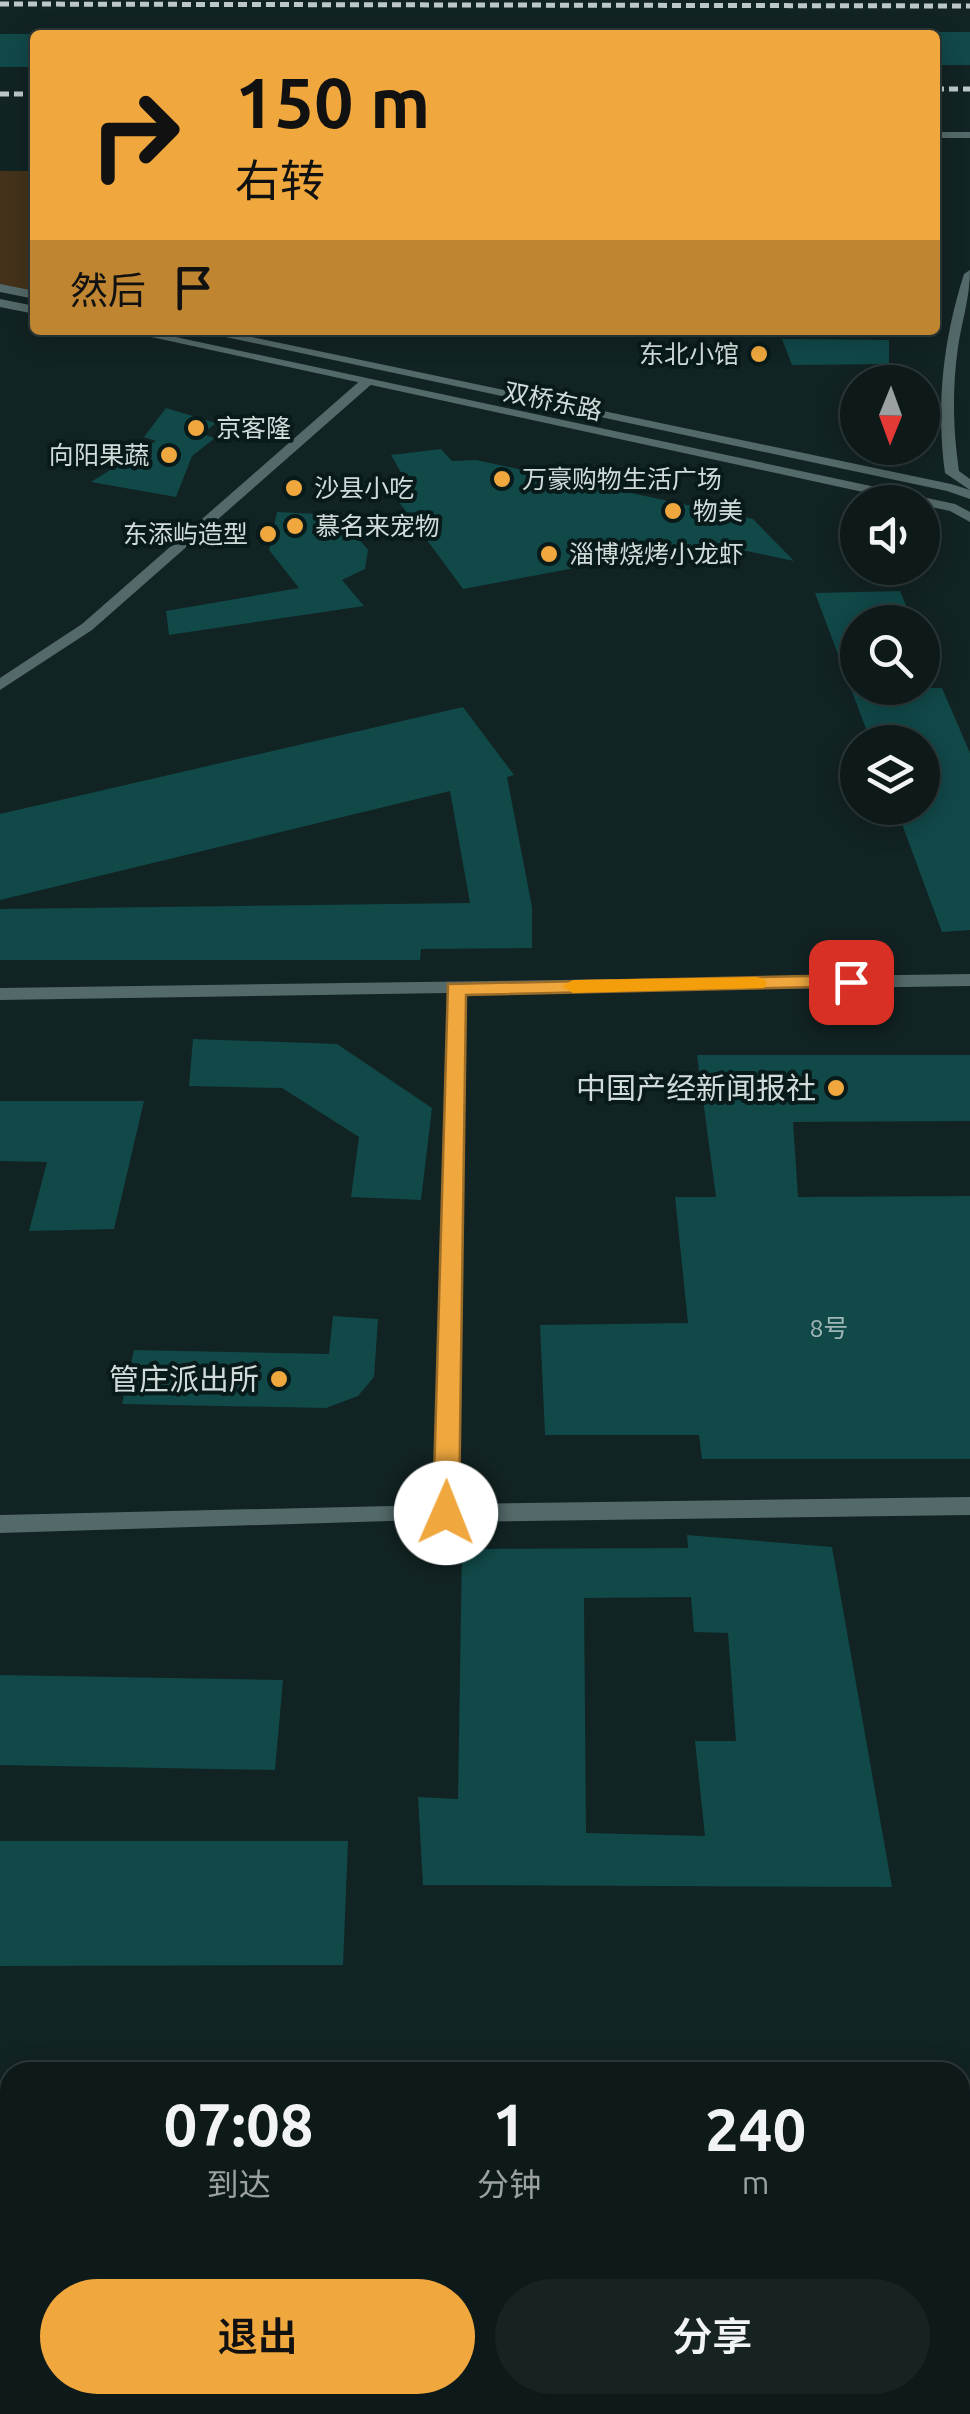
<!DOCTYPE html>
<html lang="zh">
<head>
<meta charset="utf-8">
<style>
	:root { --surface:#0e1a1a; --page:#172323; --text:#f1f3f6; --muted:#9ba1a2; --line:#2e3839; --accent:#efa73e }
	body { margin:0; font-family:Ubuntu,"Noto Sans SC",sans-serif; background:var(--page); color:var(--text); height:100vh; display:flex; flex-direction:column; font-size:38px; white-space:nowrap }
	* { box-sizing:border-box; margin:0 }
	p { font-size:32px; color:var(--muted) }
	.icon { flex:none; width:55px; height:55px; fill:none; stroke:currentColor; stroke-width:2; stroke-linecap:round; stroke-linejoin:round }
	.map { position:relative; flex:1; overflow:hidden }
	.sheet { position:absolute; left:0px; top:2062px; width:970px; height:352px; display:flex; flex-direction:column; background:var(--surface); border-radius:30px 30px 0 0; box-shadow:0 5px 25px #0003,0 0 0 2px var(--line) }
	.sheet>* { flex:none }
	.guide { position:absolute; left:30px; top:30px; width:910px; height:305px; border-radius:10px; box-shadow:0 5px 25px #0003,0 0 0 2px var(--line); background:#efa73e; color:#111; overflow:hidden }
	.needle { width:65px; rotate:181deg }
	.controls { position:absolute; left:840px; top:365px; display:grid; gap:20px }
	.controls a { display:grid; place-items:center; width:100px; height:100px; border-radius:50%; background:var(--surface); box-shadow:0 5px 25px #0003,0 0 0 2px var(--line); font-size:50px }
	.pin { position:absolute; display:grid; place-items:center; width:85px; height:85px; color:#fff; margin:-42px; border-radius:20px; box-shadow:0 5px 15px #0006 }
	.me { position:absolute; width:110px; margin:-55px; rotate:1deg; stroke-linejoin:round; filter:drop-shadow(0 0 8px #0008) }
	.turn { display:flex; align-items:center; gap:35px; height:210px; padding:0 40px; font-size:45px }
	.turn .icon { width:130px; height:130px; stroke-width:2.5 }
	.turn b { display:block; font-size:70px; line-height:85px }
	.then { display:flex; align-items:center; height:95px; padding:0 40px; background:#0003; gap:20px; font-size:38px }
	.eta { display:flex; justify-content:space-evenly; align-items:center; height:170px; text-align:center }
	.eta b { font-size:60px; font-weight:600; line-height:70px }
	.button { display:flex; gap:20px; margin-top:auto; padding:20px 40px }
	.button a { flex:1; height:115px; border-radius:60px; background:var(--accent); color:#111; font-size:40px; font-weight:600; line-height:115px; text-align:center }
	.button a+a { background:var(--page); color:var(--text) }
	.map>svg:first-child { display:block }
	.green { fill:#44321a }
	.building { fill:#114848; fill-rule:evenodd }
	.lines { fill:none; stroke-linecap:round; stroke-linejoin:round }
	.minor { fill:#546969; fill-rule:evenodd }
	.tertiary { fill:#546969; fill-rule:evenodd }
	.rail { stroke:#bcc8c7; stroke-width:5; stroke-dasharray:9 5; stroke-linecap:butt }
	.route { fill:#efa73e; stroke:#9b6d28; stroke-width:2.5 }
	.slow { fill:#f59e0b }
	.poi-dot { fill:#efa73e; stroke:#091a1a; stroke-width:4 }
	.labels { text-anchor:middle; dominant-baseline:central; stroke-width:8; stroke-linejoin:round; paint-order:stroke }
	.far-poi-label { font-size:25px; fill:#d0dbda; stroke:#091a1a; text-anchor:start }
	.far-street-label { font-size:25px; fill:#d0dbda; stroke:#091a1a }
	.number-label { font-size:25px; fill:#a0b6b6 }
	.poi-label { font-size:30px; fill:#d0dbda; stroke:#091a1a; text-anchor:end }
</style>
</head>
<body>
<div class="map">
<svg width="970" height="2414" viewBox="0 0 970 2414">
	<rect width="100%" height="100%" fill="#122323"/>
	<path class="green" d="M0,171H35V296L0,288Z"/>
	<g class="building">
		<rect x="935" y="32" width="35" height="33"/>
		<rect x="0" y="34" width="35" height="33"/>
		<path d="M782,339L889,340V364L792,365Z"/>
		<path d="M166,408L216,423L202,434L215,438L192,456L176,497L91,482L156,441L144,437Z"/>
		<path d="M441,449L452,461L476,460L753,519L794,561L709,543L463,589L396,498L410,488L391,455Z"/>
		<path d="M277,512L339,515L368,550L365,569L342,580L364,606L169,635L166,611L299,588L269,550Z"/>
		<path d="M900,591L913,622H858V688H942L970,753V930L942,932L896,808H922V742H871L815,593Z"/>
		<path d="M463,707L514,775L507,777L532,907V948L421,949L420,960H0V909L470,903L450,791L0,900V814Z"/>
		<path d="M193,1039L337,1044L432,1108L421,1200L351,1197L359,1137L282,1088L189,1086Z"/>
		<path d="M697,1055H970V1121L793,1122L798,1197L970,1196V1459H702L699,1435H545L540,1325L688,1323L675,1197H716Z"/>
		<path d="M0,1101H144L114,1229L29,1231L47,1162L0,1161Z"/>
		<path d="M333,1316L378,1319L374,1377L358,1396L326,1408L122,1404L134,1350L329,1354Z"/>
		<path d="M687,1535L832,1547L892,1887L423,1885L418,1797L458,1799L462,1549L688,1548ZM691,1597L694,1632L728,1633L736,1741H695L705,1836L586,1833L584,1598Z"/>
		<path d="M0,1675L283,1680L275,1770L0,1765Z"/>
		<path d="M0,1841H348L343,1965L0,1966Z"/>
	</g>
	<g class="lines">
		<g class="minor">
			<rect x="935" y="132" width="35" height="6"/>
			<path d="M970,270C970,297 962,321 958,347C952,389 953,430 959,471L970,479V490L945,473C936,404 943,340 964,274Z"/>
			<path d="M362,379L374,382L92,630L0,690V678L82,624Z"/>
			<path d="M970,974V986L465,993L457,1513L454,1519L0,1533V1515L435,1505L447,993L0,1000V988Z"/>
		</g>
		<g class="tertiary">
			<path d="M0,284L35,291V299L0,292Z"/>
			<path d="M0,299L35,306V314L0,307Z"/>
			<path d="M119,330H143L955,504L970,512V522L950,511L922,505V502H909Z"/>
			<path d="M193,330H218L951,484L970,490V499L947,491Z"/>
			<path d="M970,1497V1515L446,1522L438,1519L435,1513L438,1507L446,1504Z"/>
		</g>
		<g class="rail">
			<path d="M0,4L970,6"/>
			<path d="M935,89H970"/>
			<path d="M0,94H35"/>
		</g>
	</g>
	<path class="route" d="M851,975L859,977L862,982L859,986L466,995L459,1513L455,1520H437L433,1513L448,984Z"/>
	<path class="slow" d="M757,977L764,979L767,983L764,988L573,993L562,986L573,980Z"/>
	<g class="poi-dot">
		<circle cx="759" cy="354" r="10"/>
		<circle cx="196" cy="428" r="10"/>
		<circle cx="169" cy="455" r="10"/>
		<circle cx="502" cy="479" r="10"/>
		<circle cx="294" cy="488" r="10"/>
		<circle cx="673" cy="511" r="10"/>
		<circle cx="295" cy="526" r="10"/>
		<circle cx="268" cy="534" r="10"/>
		<circle cx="549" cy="554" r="10"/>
		<circle cx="836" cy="1088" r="10"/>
		<circle cx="279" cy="1379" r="10"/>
	</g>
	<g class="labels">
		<g class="far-poi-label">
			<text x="739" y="354" text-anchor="end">东北小馆</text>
			<text x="216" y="428">京客隆</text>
			<text x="149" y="455" text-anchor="end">向阳果蔬</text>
			<text x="522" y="479">万豪购物生活广场</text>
			<text x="314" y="488">沙县小吃</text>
			<text x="693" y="511">物美</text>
			<text x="315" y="526">慕名来宠物</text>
			<text x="248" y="534" text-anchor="end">东添屿造型</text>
			<text x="569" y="554">淄博烧烤小龙虾</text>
		</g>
		<g class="far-street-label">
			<text transform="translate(553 401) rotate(12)">双桥东路</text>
		</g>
		<g class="number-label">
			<text x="829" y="1328">8号</text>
		</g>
		<g class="poi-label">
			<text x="816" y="1088">中国产经新闻报社</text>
			<text x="259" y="1379">管庄派出所</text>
		</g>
	</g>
</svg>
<div class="controls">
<a><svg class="needle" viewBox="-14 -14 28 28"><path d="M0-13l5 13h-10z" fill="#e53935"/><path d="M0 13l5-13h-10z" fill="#9ba1a2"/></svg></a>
<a><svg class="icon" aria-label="sound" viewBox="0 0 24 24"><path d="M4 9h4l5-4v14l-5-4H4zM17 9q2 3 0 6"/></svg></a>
<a><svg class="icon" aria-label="search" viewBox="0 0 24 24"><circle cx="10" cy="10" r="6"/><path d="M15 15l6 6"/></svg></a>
<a><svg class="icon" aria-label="layers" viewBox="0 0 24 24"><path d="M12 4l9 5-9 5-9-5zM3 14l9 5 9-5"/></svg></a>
</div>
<div class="pin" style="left:851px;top:982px;background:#d93025"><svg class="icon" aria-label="arrive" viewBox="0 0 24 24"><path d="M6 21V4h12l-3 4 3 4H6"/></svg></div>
<svg class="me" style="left:446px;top:1513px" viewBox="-20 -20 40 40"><circle r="19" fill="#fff"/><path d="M0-13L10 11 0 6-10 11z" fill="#efa73e"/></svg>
<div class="guide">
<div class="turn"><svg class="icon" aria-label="right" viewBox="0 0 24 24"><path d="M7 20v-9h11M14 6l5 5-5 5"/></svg><div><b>150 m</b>右转</div></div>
<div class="then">然后<svg class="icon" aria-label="arrive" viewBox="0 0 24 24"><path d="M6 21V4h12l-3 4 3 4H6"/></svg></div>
</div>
<section class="sheet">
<div class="eta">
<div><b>07:08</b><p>到达</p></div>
<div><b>1</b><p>分钟</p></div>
<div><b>240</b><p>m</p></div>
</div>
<div class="button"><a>退出</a><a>分享</a></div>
</section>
</div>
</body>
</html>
